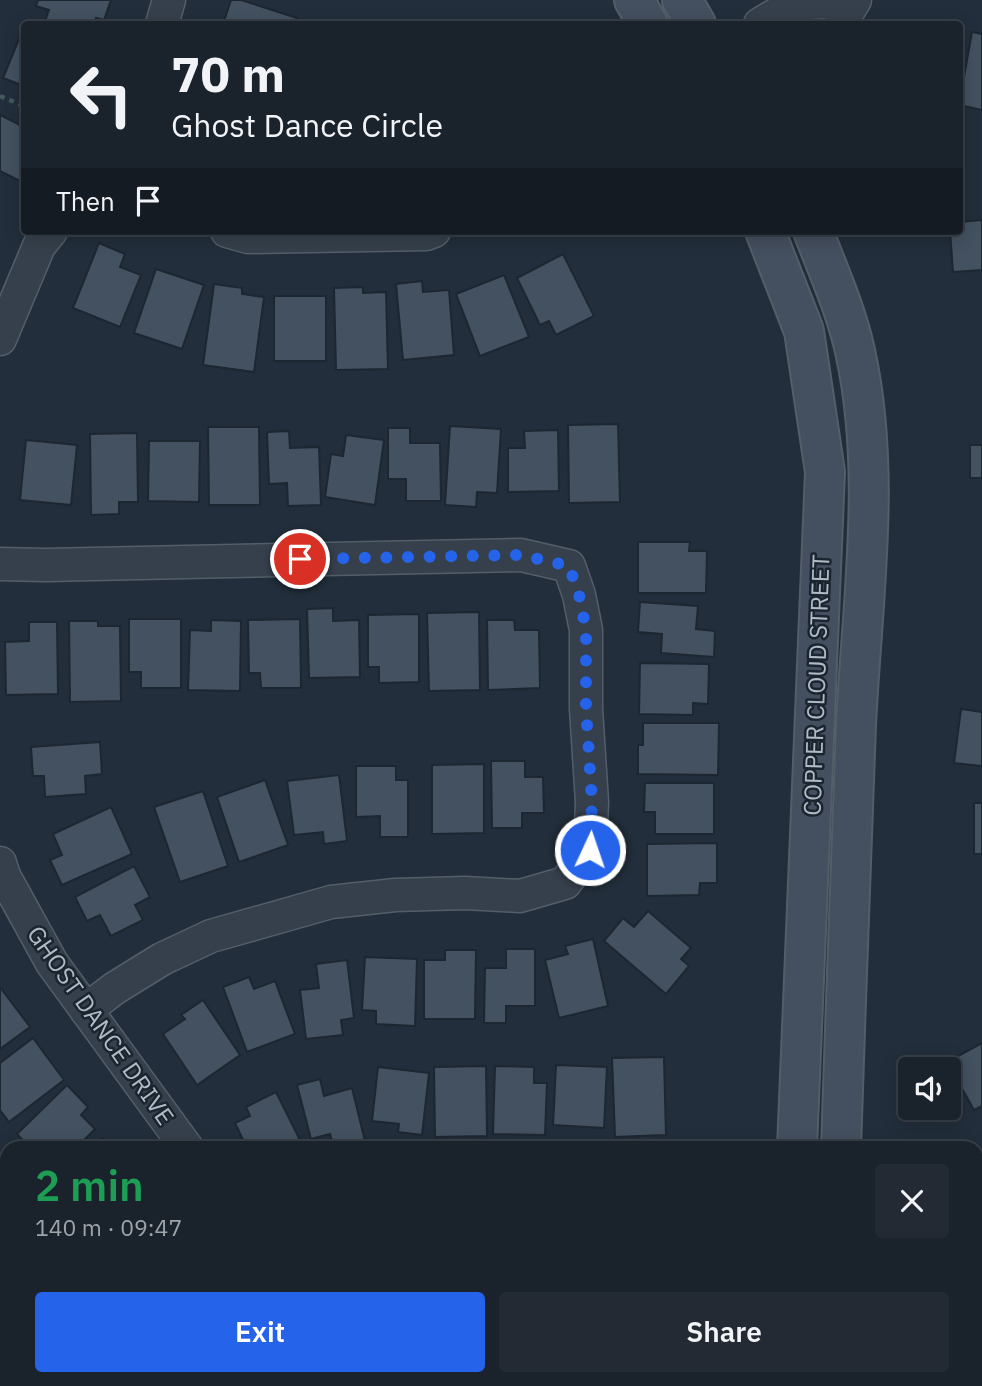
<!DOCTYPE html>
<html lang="en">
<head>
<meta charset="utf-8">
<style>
	:root { --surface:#1a222c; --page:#232a34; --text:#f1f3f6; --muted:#9fa4a9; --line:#383f48; --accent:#2563eb }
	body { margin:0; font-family:"IBM Plex Sans",sans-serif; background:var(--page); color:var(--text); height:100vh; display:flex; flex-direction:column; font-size:26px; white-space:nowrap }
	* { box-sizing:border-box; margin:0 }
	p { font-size:23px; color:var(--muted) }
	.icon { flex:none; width:38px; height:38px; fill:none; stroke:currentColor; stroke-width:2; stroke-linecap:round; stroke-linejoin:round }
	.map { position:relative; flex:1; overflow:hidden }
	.side { position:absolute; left:0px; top:1141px; width:984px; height:245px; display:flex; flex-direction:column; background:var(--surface); border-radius:21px 21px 0 0; box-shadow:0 4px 18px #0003,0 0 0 2px var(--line) }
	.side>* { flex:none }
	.top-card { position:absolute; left:21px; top:21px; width:942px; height:214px; border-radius:7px; box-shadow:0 4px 18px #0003,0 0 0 2px var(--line); background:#1a222c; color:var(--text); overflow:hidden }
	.tools { position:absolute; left:898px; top:1057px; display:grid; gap:14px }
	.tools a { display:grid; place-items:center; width:63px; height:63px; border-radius:7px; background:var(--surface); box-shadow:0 4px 18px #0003,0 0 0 2px var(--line); font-size:35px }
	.pin { position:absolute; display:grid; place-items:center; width:60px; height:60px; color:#fff; margin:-30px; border:4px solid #fff; border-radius:50%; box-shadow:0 2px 7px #0007 }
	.me { position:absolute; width:77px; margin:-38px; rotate:3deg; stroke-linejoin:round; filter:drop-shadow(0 0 5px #0008) }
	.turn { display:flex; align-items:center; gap:24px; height:147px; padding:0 35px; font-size:32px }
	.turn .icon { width:91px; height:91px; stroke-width:2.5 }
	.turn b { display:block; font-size:49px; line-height:60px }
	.then { display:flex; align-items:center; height:66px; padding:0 35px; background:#0003; gap:14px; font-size:26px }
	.round { display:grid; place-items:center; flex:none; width:74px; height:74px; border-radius:7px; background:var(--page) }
	.summary { display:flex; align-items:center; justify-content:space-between; height:119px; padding:0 35px }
	h1 { font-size:42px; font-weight:600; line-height:52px; color:#1e9e55 }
	.action { display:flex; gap:14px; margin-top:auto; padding:14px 35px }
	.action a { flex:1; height:80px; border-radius:7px; background:var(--accent); color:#fff; font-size:28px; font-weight:600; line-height:80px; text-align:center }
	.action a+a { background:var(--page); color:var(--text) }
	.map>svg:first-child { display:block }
	.building { fill:#435160; stroke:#1d2732; stroke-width:2 }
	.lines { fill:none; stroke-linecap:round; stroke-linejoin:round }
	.street-casing { stroke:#545e69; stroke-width:35 }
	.secondary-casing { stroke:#545e69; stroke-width:42 }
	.path { stroke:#42585a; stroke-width:4.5; stroke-dasharray:5 5; stroke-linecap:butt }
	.street { stroke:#36404c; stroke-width:32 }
	.secondary { stroke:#444f5f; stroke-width:38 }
	.route { stroke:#2563eb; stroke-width:12; stroke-dasharray:0 21.6 }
	.labels { text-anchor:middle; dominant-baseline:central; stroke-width:5; stroke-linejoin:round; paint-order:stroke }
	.street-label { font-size:24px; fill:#b1bbc7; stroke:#1b2530 }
</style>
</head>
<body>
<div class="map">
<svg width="982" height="1386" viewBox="0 0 982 1386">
	<rect width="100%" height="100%" fill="#222e3b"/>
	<g class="building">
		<path d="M38,0H111L104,20L96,18L94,24H44L49,10L36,6Z"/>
		<path d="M231,0H241L297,18L295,24H223Z"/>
		<path d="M972,32L982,34V110L959,105Z"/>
		<path d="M19,39L24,41V86L3,78Z"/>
		<path d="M0,115L24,127V183L0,171Z"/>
		<path d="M982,220V270L953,272L950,231H959V222Z"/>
		<path d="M99,243L125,254L120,267L141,275L120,327L73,308Z"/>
		<path d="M563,254L594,316L556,335L549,321L540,325L517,278Z"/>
		<path d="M156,269L204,285L182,349L134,333Z"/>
		<path d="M504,275L529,337L480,356L456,294Z"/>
		<path d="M422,281L423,292L449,290L454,355L403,360L396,284Z"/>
		<path d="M214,284L242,288V294L264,297L254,372L203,365Z"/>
		<path d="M363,287V293L386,292L388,369L336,370L334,288Z"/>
		<rect x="274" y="296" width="52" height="65"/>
		<path d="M618,424L620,502L569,503L568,425Z"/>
		<path d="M450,426L501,429L497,493L477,492L476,507L445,505Z"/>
		<path d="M208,427H259L260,505H209Z"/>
		<path d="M388,428H410V443H440L441,501H406V479H388Z"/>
		<path d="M558,430L559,491L508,492V448H525L524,431Z"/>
		<path d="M289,431L290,448L319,447L321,505L288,506L287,483L269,484L267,432Z"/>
		<path d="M137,433L138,502H119V514L91,515L90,434Z"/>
		<path d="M346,435L384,440L375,505L325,497L331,454L343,456Z"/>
		<path d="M26,440L77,445L71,505L20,500Z"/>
		<path d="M149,441H200L199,502L148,501Z"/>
		<rect x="970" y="445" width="12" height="33"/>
		<path d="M638,542H690L689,551H707L706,593H638Z"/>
		<path d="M640,602L698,606L696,629L715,631L714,657L661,653L662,634L638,632Z"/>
		<path d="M333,608V621L359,620L360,677L309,678L307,609Z"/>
		<path d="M479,612L480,690L429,691L427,613Z"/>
		<path d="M419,614V682L379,683V667H368V615Z"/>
		<path d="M129,619H181V688H141V672H129Z"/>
		<path d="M300,619L301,688H261L260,673H249L248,620Z"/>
		<path d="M211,620L241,621L240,691L188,690L190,630L211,631Z"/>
		<path d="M487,620H514L515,630H539L540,688L488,690Z"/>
		<path d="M69,621H98V626H120L121,701L70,702Z"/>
		<path d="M29,622H57L58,694L6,695L5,642L29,641Z"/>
		<path d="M640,663L709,664L708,704L693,703V715L639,714Z"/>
		<path d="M961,709L982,712V766L954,763Z"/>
		<path d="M643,723H719L718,775L638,774V745H643Z"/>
		<path d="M100,742L102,774L85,776L86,794L45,797L44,776H33L31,747Z"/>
		<path d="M491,761H525V777H543L544,813H522V828H492Z"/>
		<path d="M484,764V833L432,834V765Z"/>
		<path d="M356,766H396V780H408V837H380V816L356,817Z"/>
		<path d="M339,775L347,841L324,844L323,832L294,835L287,781Z"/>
		<path d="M265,780L288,845L239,862L217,797Z"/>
		<path d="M645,783H714V834H655V812H644Z"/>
		<path d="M203,791L228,866L180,882L154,807Z"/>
		<rect x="974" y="803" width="8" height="51"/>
		<path d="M111,807L132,854L62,885L50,860L62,855L53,834Z"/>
		<path d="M717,843V883H700L699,895L647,896V844Z"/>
		<path d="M134,866L150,897L135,905L143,920L111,936L100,915L87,921L75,897Z"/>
		<path d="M648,911L691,948L681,959L689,966L666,994L604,941L623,918L634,927Z"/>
		<path d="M593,939L608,1006L559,1018L545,960L568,954L565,946Z"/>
		<path d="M506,949H535V1006H506V1023H484L485,968H506Z"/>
		<path d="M445,950H476L475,1019H424V960H445Z"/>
		<path d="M365,957L417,959L415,1026L376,1024V1011L362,1010Z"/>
		<path d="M347,960L354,1018L341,1020L343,1035L306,1039L300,990L319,988L316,964Z"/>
		<path d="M249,977L254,989L275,981L295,1034L247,1052L223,987Z"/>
		<path d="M0,987L30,1027L0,1049Z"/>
		<path d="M203,1000L240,1055L197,1085L163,1034L185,1019L181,1015Z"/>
		<path d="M33,1038L64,1080L9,1122L0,1110V1063Z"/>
		<path d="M982,1043V1106L974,1110L947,1062Z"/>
		<path d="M664,1057L666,1135L615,1137L612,1058Z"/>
		<path d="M556,1065L607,1067L604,1128L553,1125Z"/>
		<path d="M486,1066L487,1136L435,1137L434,1067Z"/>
		<path d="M495,1066L534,1067V1083H547L545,1135L493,1134Z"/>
		<path d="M378,1067L429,1073L422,1135L398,1132L399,1124L372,1121Z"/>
		<path d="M320,1079L324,1096L352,1088L366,1145L352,1148H334L330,1134L311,1139L297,1085Z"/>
		<path d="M67,1085L88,1107L81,1115L95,1129L76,1148H30L17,1134Z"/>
		<path d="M276,1092L304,1148H247L235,1123L250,1116L246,1107Z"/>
		<path d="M103,1138L111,1148H90Z"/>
		<rect x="165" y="1379" width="54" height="7"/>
		<path d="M541,1379H550L551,1386H504Z"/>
		<path d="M663,1379H732L734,1386H665Z"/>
		<path d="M353,1382L389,1386H352Z"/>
	</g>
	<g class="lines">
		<defs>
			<g id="street">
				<path d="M162,24L169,0"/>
				<path d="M760,24L794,4L855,0L840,24"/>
				<path d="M227,231L248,237L426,234L434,231"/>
				<path d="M0,339L39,246L51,231"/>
				<path d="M0,564L46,565L521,555L569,566L579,595L586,630V709L592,802L590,850L565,883L520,896L465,893L395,895L331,902L211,936L162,959L115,988L86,1010"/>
				<path d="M0,863L4,876L52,963L187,1148"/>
				<path d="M976,1175L982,1174"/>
				<path d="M297,1379L298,1386"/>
				<path d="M608,1379L609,1386"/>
			</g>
			<g id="secondary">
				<path d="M634,0L648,24"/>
				<path d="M682,0L696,24"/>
				<path d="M765,231L804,331L825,472L797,1148"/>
				<path d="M813,231C828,270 846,310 855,351C882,473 862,601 856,725C850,866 846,1007 841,1148"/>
				<path d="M828,1379L831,1386"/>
				<path d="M875,1379L878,1386"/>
			</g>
		</defs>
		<use href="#street" class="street-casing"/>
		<use href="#secondary" class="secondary-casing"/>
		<g class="path">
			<path d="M0,96L24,106"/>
			<path d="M0,1182L7,1191"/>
		</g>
		<use href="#street" class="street"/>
		<use href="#secondary" class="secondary"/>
	</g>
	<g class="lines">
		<path class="route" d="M300,559L521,555L569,566L579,595L586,630V709L592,802L590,850"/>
	</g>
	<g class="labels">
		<g class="street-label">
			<text transform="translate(816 685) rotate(-88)">COPPER CLOUD STREET</text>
			<text transform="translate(101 1025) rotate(55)">GHOST DANCE DRIVE</text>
		</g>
	</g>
</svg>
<div class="tools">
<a><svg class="icon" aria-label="sound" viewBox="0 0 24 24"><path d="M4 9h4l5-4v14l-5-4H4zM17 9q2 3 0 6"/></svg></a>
</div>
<div class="pin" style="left:300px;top:559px;background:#d93025"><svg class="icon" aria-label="arrive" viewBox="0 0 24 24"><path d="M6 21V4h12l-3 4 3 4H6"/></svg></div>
<svg class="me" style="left:590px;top:850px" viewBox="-20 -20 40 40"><circle r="17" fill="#2563eb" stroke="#fff" stroke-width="3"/><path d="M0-11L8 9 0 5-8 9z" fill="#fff"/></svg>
<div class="top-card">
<div class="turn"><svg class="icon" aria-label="left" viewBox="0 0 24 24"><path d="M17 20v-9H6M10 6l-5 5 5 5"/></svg><div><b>70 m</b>Ghost Dance Circle</div></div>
<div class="then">Then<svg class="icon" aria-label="arrive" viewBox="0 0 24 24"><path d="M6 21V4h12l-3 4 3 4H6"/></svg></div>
</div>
<section class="side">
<div class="summary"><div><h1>2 min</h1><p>140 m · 09:47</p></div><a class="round"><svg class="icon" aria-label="close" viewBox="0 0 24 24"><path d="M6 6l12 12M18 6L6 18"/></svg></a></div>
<div class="action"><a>Exit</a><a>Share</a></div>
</section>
</div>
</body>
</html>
